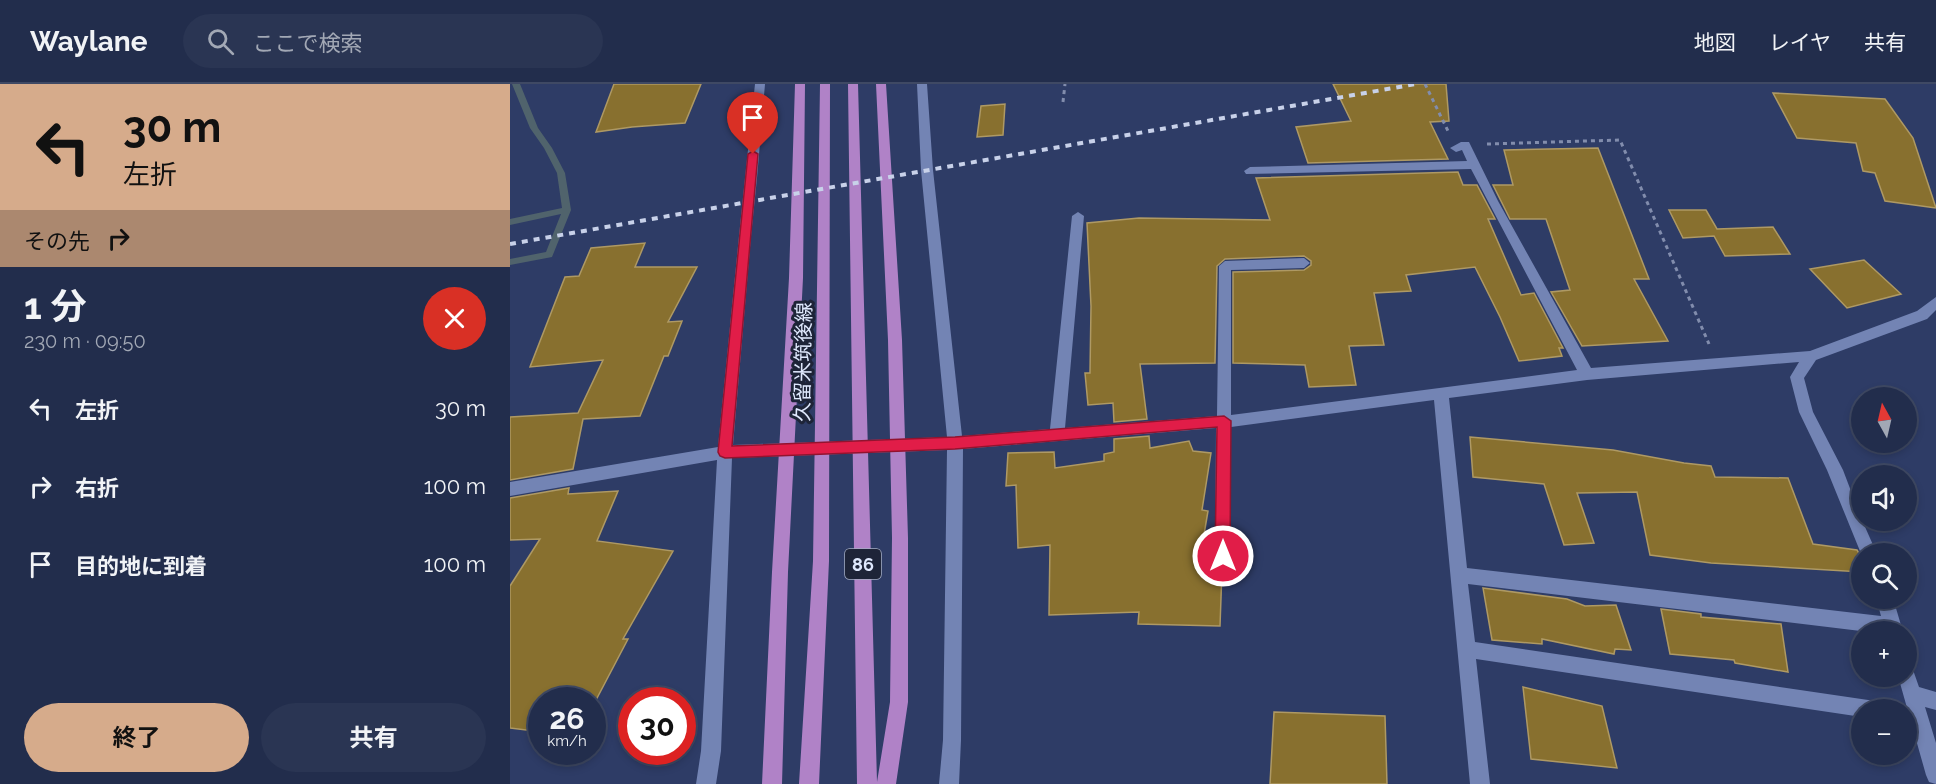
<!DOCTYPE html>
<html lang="ja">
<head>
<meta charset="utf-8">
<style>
	:root { --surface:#222d4c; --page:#2a3553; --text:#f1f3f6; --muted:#a2a8b5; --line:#3f4964; --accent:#d6ab8b }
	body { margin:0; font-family:Raleway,"Noto Sans JP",sans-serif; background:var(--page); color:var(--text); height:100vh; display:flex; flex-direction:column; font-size:22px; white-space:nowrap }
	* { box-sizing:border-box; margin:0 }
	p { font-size:20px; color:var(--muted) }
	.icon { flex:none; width:33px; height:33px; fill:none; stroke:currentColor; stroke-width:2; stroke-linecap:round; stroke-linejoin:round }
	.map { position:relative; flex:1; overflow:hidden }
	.side { display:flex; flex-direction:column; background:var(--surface); width:510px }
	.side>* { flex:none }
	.guide { background:#d6ab8b; color:#111; overflow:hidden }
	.needle { width:39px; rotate:352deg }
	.fabs { position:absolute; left:1341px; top:303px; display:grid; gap:12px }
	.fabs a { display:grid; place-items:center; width:66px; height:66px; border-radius:50%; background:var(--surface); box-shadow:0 3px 9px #0003,0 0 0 2px var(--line); font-size:30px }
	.speed { position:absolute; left:18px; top:603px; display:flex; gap:12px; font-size:30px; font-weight:700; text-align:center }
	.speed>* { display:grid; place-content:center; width:78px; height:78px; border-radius:50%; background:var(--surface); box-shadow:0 3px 9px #0003,0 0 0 2px var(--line); line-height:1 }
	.speed small { font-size:15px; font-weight:400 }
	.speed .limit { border:9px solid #d22; background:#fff; color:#111 }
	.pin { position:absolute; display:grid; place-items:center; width:51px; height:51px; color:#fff; margin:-62px -26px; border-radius:50% 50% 50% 0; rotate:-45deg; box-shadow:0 0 6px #0007 }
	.pin .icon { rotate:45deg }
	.me { position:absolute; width:66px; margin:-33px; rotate:0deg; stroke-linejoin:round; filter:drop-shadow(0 0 4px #0008) }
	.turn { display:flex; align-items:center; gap:21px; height:126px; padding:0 24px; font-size:27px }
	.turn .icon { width:78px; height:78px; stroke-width:2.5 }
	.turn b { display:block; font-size:42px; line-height:51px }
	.then { display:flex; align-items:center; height:57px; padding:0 24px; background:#0003; gap:12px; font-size:22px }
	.round { display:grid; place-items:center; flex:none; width:63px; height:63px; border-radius:32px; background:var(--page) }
	.headline { display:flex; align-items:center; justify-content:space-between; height:102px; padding:0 24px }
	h1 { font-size:36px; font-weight:700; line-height:45px }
	.primary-button { display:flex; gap:12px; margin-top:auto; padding:12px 24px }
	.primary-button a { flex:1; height:69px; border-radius:36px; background:var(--accent); color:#111; font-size:24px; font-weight:700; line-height:69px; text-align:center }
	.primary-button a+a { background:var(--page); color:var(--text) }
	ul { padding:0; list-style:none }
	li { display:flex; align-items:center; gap:18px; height:78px; padding:0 24px }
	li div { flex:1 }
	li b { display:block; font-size:22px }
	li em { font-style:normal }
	header { display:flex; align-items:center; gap:36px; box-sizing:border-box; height:84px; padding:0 30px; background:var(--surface); border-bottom:2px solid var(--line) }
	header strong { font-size:28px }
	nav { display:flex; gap:33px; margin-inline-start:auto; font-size:21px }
	.search { width:420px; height:54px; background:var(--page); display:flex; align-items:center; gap:15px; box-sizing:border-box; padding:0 21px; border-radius:33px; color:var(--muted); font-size:22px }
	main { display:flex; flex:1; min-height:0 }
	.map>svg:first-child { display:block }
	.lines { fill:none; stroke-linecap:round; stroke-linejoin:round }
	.stream { fill:#50636c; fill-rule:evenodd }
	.building { fill:#88702f; stroke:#ae9964; stroke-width:1.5 }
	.path { stroke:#828dad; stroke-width:3; stroke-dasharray:4 4; stroke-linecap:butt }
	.lane { fill:#7384b4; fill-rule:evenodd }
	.street { fill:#7384b4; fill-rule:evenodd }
	.primary { fill:#b082c7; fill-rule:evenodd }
	.rail { stroke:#c8d1e9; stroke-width:4; stroke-dasharray:6 6; stroke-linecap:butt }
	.route { fill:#e11d48; stroke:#92132f; stroke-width:1.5 }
	.labels { text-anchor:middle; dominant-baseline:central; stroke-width:6; stroke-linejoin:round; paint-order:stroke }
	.shield { fill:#1e2438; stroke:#a5adc2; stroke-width:1.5 }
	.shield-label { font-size:18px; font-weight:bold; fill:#dfe8fd }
	.street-label { font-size:20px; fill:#dfe8fd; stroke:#1e2438 }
</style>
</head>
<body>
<header>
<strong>Waylane</strong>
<div class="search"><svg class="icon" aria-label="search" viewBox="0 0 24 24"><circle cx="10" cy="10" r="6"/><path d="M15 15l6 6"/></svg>ここで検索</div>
<nav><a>地図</a><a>レイヤ</a><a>共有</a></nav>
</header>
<main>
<section class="side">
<div class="guide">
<div class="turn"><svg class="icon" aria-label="left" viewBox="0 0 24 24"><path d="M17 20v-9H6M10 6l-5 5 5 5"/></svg><div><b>30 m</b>左折</div></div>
<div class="then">その先<svg class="icon" aria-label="right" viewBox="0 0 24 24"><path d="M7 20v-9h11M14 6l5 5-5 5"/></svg></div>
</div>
<div class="headline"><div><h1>1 分</h1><p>230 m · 09:50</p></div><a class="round" style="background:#d93025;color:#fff"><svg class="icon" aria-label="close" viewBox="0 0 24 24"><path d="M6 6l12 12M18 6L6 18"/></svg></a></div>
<ul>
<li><svg class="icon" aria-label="left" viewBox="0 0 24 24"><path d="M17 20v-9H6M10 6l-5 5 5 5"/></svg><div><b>左折</b></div><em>30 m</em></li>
<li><svg class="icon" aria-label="right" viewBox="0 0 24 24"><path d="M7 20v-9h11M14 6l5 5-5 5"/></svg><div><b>右折</b></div><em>100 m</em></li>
<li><svg class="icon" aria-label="arrive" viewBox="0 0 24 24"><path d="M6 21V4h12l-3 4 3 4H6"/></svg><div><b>目的地に到着</b></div><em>100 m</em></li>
</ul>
<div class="primary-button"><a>終了</a><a>共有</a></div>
</section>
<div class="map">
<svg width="1426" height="700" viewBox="0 0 1426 700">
	<rect width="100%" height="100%" fill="#2e3c66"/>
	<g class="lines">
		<polygon class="stream" points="2,0 10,0 28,44 42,64 55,89 61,126 42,173 0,181 0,175 36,168 51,130 0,141 0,135 52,124 47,89 34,64 20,44"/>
	</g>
	<g class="building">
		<polygon points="104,0 191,0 175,39 122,43 86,48"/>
		<polygon points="823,0 936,0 939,37 920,38 938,75 798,79 786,43 841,37"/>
		<polygon points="1263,9 1375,15 1403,54 1426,124 1375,117 1365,89 1353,87 1346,59 1287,54"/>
		<polygon points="495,20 493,51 467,53 471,22"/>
		<polygon points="1088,64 1139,195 1124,195 1158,257 1072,262 1041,208 1060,206 1036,135 1000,135 983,101 1003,101 994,66"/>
		<polygon points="948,88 953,101 967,101 985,135 978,135 1011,211 1024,209 1053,264 1049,264 1052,272 1009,277 990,233 965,183 896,191 901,207 864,209 874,261 839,262 846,301 799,303 795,281 723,279 723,188 794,186 801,181 801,177 794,172 715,175 707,182 705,279 630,280 637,335 604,338 603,319 578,321 575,289 580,289 581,222 577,139 629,134 760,136 746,94"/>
		<polygon points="1159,126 1196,126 1207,145 1263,143 1280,170 1215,172 1204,152 1173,154"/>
		<polygon points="135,159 125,183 187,183 158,238 172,237 158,272 154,272 130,332 73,335 63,385 0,396 0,333 68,329 93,276 20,283 55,193 69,192 81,164"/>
		<polygon points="1354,176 1391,210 1337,224 1300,185"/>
		<polygon points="639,352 640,364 679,357 683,367 701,369 692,426 698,427 688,486 712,486 710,542 628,540 629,528 539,531 540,461 508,464 506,401 496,402 498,369 544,368 545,384 594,377 594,370 604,368 604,355"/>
		<polygon points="960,353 1103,366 1174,379 1201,382 1205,393 1278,394 1303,460 1347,466 1352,474 1352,488 1201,479 1140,471 1127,408 1067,409 1084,459 1054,461 1034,400 963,393"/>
		<polygon points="59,404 58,410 108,407 87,457 163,467 113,555 118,555 86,616 32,616 32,648 0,644 0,502 30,455 0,456 0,414"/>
		<polygon points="973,504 1057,515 1075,522 1106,521 1121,566 1105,565 1104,570 1032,555 1032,560 982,556"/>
		<polygon points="1151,525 1191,530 1191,533 1271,540 1278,588 1225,579 1224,576 1160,570"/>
		<polygon points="1013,603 1092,622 1107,684 1021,675"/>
		<polygon points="764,628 875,632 877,700 760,700"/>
	</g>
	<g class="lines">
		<g class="path">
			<polyline points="915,0 938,47"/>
			<polyline points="553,18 555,0"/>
			<polyline points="977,60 1110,56 1199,260"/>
		</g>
		<polygon class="lane" points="241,90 247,94 241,152 235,156 229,152 235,94"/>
		<g class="street">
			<polygon points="245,0 255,0 247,94 241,98 235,94"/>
			<polygon points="407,0 417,0 423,86 452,352 540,345 562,132 568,128 574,132 555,344 707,332 709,182 715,177 794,174 800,179 794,184 721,186 721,331 1067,286 961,85 736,90 734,87 740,83 957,77 952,66 946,68 940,64 951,58 959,58 988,117 1081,284 1300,267 1407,227 1426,213 1426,226 1417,235 1306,276 1294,294 1303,328 1333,386 1352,436 1367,470 1352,470 1352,472 1317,386 1289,328 1280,293 1289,278 1077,296 939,314 957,484 1371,532 1366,514 1383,514 1393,548 1359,548 958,500 965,558 1365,617 1372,619 1374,626 1352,626 1352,633 966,575 980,700 960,700 924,316 721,343 721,472 719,477 713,480 707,477 705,472 706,344 453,365 451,656 449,700 429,700 433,656 437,366 222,374 211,667 206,700 186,700 191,667 207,376 0,412 0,398 208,363 229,152 235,148 241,152 223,361 437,353 411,86"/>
			<polygon points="1396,580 1402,583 1409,603 1426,608 1426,626 1415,623 1426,659 1426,700 1419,698 1416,691 1388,592 1396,592"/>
		</g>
		<g class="primary">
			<polygon points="285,0 295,0 293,194 278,488 272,700 252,700 262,488 279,194"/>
			<polygon points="310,0 320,0 319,477 309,700 289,700 303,477"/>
			<polygon points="338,0 348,0 367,698 380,618 382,454 378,256 366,0 376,0 392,256 398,454 398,618 386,700 347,700"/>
		</g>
		<polyline class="rail" points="0,160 906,0"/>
	</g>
	<polygon class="route" points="243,67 248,70 222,362 445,353 714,332 721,337 720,472 718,476 713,478 707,476 705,472 707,343 445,365 215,374 210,372 208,368 238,70"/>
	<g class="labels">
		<rect class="shield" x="335" y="465" width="36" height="30" rx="4.5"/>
		<g class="shield-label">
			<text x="353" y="480">86</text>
		</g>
		<g class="street-label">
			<text transform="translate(293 278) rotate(-89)">久留米筑後線</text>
		</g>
	</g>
</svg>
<div class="fabs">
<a><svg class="needle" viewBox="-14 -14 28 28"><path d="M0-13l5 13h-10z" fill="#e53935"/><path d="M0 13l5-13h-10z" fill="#a2a8b5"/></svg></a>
<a><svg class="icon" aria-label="sound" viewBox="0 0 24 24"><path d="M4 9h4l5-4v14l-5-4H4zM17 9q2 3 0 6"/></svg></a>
<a><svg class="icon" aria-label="search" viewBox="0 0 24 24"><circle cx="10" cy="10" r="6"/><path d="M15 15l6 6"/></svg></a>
<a>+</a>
<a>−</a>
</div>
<div class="speed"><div>26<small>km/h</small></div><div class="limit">30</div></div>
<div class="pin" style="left:243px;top:70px;background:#d93025"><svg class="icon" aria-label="arrive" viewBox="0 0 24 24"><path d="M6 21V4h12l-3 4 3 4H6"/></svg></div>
<svg class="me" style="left:713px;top:472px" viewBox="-20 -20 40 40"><circle r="17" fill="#e11d48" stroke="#fff" stroke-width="3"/><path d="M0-11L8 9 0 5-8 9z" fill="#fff"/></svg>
</div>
</main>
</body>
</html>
